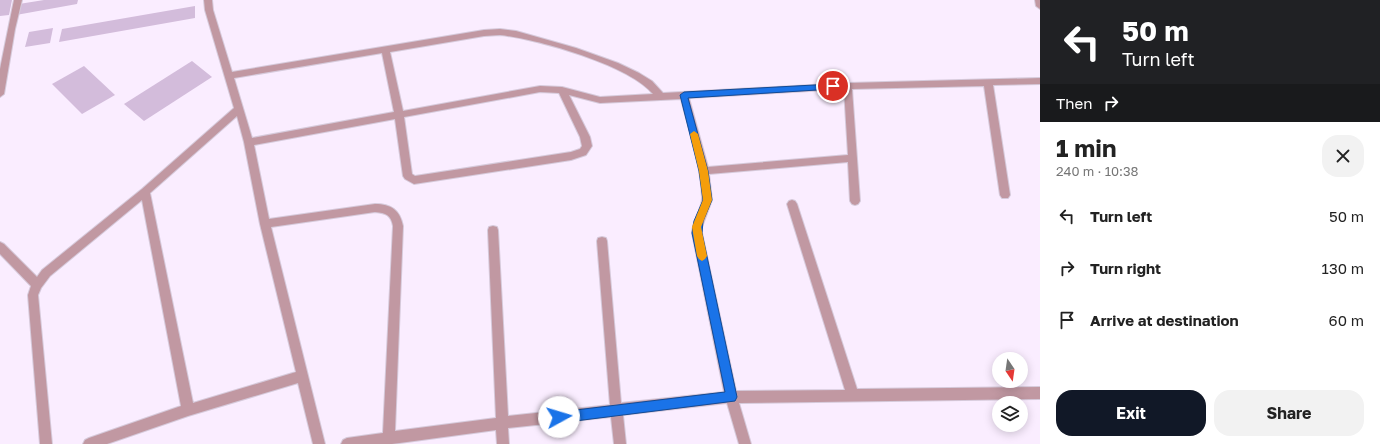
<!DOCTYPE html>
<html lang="en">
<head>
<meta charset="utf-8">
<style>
	:root { --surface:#fff; --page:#f2f2f2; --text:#222; --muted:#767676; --accent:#111827 }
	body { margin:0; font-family:"Golos Text",sans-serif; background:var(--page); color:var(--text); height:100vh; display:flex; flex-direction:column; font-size:15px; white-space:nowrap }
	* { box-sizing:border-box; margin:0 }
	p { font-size:13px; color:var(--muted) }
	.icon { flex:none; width:22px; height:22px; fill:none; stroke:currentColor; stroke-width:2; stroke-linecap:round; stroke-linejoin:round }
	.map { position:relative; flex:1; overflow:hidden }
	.details { display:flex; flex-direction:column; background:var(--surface); width:340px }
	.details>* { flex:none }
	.banner { background:#202124; color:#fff; overflow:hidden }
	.needle { width:26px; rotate:167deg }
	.fabs { position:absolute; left:992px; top:352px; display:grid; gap:8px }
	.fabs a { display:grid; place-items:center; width:36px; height:36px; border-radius:50%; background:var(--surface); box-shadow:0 2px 10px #0003; font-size:20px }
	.pin { position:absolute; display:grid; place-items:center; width:34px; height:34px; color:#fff; margin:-17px; border:2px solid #fff; border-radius:50%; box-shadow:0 1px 4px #0007 }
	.me { position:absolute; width:44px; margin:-22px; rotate:84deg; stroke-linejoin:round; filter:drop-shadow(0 0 3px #0008) }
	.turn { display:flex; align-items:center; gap:14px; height:84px; padding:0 16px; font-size:18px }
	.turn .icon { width:52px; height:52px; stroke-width:2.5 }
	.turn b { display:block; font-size:28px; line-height:34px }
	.then { display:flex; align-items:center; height:38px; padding:0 16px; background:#0003; gap:8px; font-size:15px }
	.round { display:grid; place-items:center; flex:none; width:42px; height:42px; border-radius:16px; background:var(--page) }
	.summary { display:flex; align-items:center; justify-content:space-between; height:68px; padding:0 16px }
	h1 { font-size:24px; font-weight:700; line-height:30px }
	.cta { display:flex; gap:8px; margin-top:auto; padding:8px 16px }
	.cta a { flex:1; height:46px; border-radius:16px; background:var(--accent); color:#fff; font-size:16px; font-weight:700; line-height:46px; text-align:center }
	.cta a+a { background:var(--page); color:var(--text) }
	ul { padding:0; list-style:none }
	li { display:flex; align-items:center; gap:12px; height:52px; padding:0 16px }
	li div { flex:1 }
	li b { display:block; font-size:15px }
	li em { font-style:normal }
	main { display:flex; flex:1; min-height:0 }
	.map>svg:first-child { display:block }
	.building { fill:#d3bcdb }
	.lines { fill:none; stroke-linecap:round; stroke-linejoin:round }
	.minor-casing { stroke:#d6cadb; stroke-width:2 }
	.tertiary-casing { stroke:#d6cadb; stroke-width:2 }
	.minor { fill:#c198a2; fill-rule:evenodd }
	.tertiary { fill:#c198a2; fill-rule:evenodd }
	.route { fill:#1a73e8; stroke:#114b97 }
	.slow { fill:#f59e0b }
</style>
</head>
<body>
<main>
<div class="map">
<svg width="1040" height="444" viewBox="0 0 1040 444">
	<rect width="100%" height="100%" fill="#faedff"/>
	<g class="building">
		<polygon points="0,0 12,0 9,15 0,16"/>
		<polygon points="44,0 78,0 77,4 16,15 19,4"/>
		<polygon points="195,6 195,18 59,42 62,29"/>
		<polygon points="53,28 50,43 25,47 29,32"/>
		<polygon points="192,61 212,77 144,121 124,104"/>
		<polygon points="84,66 115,95 82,114 52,84"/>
	</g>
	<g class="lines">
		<defs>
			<g id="minor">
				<polygon points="14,0 22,0 15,29 4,94 0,97 0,69"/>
				<path d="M204,0H212L213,10L232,72L484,30L500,29L516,31L576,48L618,63L639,73L652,81L663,93L848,83L1040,78V84L993,85L1010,195L1008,198H1002L1000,195L984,86L852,89L860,201L858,204L855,205L852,204L850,201L848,162L709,174L712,200L702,227V233L736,391L845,390L787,204L789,201L792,200L795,201L797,204L857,389L1040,387V399L739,403L751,444H739L727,403L623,415L626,444H614L611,417L508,428L509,444H497L496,430L392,444H341L343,440L347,438L383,433L393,226C391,215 386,213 375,212L271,227L325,444H313L298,383L188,416L107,444H83L85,440L89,438L181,406L142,200L50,276L41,288L38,295L52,444H40L28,295L31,286L0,254V242L4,244L37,277L42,270L142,189L234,108L205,10ZM500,35C537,39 629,65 653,94L600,97L562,87L540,86L403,111L390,52L484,36ZM382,53L394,112L252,138L234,78ZM844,89L848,155L708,167L689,98ZM540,92L559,93L580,137L582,146L580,149L571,152L415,176L412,174L404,117ZM569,95L600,103L681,99C689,131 701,164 702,198C702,210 692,221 692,233L724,392L621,403L607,241L606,238L602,237L598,238L597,241L610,405L508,416L498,230L497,227L493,226L489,227L488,230L496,418L395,431L403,226C400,210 391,204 375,204L269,219L254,145L395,119L403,176L405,179L414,184L571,160L586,155L592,146L590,137ZM237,116L244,142L260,224L296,372L193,403L150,193Z"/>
			</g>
			<polygon id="tertiary" points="1035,0 1040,0 1040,9 1036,6"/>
		</defs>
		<use href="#minor" class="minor-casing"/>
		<use href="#tertiary" class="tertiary-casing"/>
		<use href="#minor" class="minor"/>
		<use href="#tertiary" class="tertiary"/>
	</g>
	<polygon class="route" points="833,84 837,86 833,89 688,98 708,171 712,200 703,221 702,233 737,397 735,401 559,423 555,421 553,417 555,413 559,412 725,392 692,233 694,221 703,200 699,171 680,95 684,92"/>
	<polygon class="slow" points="694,131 698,134 708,171 712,200 701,227 707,256 705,259 702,261 699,259 697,256 692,227 703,200 699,171 690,134"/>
</svg>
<div class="fabs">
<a><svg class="needle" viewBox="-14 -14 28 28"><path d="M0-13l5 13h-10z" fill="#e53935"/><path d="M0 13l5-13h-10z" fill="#767676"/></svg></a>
<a><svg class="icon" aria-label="layers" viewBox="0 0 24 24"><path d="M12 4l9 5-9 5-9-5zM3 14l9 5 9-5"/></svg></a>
</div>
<div class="pin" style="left:833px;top:86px;background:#d93025"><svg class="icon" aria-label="arrive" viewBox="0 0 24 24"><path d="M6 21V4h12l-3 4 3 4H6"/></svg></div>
<svg class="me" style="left:559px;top:417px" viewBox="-20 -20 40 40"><circle r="19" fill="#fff"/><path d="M0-13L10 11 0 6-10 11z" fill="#1a73e8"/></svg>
</div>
<section class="details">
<div class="banner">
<div class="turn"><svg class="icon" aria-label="left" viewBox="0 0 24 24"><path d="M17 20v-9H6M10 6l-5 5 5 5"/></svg><div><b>50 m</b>Turn left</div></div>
<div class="then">Then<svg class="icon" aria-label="right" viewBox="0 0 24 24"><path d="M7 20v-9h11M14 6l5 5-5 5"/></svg></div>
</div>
<div class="summary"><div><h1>1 min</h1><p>240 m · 10:38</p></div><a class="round"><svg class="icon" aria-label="close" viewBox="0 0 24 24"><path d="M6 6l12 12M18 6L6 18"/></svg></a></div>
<ul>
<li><svg class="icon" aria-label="left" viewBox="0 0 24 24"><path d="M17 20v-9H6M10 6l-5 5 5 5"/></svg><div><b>Turn left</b></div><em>50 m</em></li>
<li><svg class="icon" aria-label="right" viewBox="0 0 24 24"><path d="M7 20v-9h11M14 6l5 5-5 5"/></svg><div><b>Turn right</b></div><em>130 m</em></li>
<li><svg class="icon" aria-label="arrive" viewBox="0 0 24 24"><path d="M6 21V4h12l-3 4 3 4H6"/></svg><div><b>Arrive at destination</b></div><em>60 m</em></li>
</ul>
<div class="cta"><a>Exit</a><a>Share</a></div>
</section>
</main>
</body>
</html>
